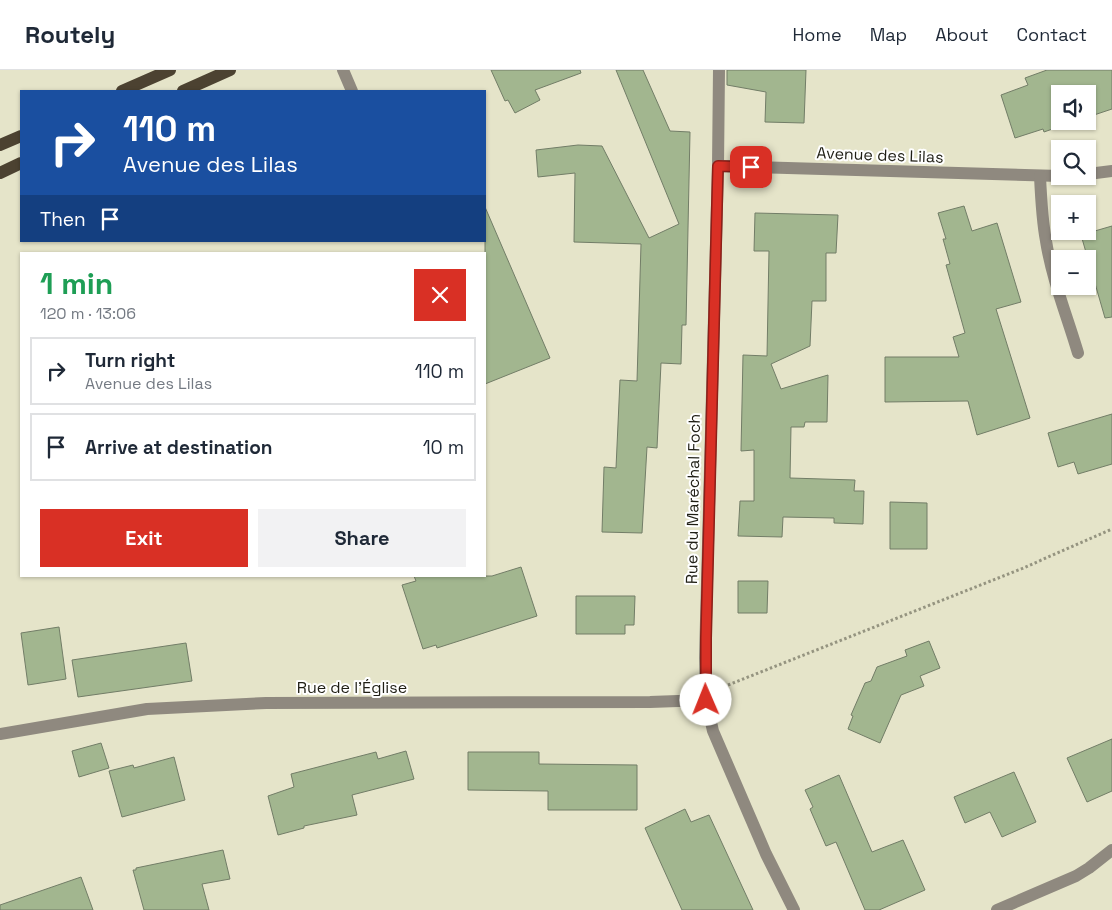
<!DOCTYPE html>
<html lang="en">
<head>
<meta charset="utf-8">
<style>
	:root { --surface:#fff; --page:#f2f2f3; --text:#1f2937; --muted:#747a83; --line:#e0e1e3; --accent:#d93025 }
	body { margin:0; font-family:"Space Grotesk",sans-serif; background:var(--page); color:var(--text); height:100vh; display:flex; flex-direction:column; font-size:19px; white-space:nowrap }
	* { box-sizing:border-box; margin:0 }
	p { font-size:16px; color:var(--muted) }
	.icon { flex:none; width:28px; height:28px; fill:none; stroke:currentColor; stroke-width:2; stroke-linecap:round; stroke-linejoin:round }
	.map { position:relative; flex:1; overflow:hidden }
	.sheet { position:absolute; left:20px; top:182px; width:466px; height:325px; display:flex; flex-direction:column; background:var(--surface); border-radius:0px; box-shadow:0 1px 4px #0004 }
	.sheet>* { flex:none }
	.hud { position:absolute; left:20px; top:20px; width:466px; height:152px; border-radius:0px; box-shadow:0 1px 4px #0004; background:#1a4fa0; color:#fff; overflow:hidden }
	.controls { position:absolute; left:1051px; top:15px; display:grid; gap:10px }
	.controls a { display:grid; place-items:center; width:45px; height:45px; border-radius:0px; background:var(--surface); box-shadow:0 1px 4px #0004; font-size:25px }
	.pin { position:absolute; display:grid; place-items:center; width:42px; height:42px; color:#fff; margin:-21px; border-radius:10px; box-shadow:0 2px 8px #0006 }
	.me { position:absolute; width:55px; margin:-28px; rotate:359deg; stroke-linejoin:round; filter:drop-shadow(0 0 4px #0008) }
	.turn { display:flex; align-items:center; gap:18px; height:105px; padding:0 20px; font-size:22px }
	.turn .icon { width:65px; height:65px; stroke-width:2.5 }
	.turn b { display:block; font-size:35px; line-height:42px }
	.then { display:flex; align-items:center; height:48px; padding:0 20px; background:#0003; gap:10px; font-size:19px }
	.round { display:grid; place-items:center; flex:none; width:52px; height:52px; border-radius:0px; background:var(--page) }
	.headline { display:flex; align-items:center; justify-content:space-between; height:85px; padding:0 20px }
	h1 { font-size:30px; font-weight:800; line-height:38px; color:#1e9e55 }
	.button { display:flex; gap:10px; margin-top:auto; padding:10px 20px }
	.button a { flex:1; height:58px; border-radius:0px; background:var(--accent); color:#fff; font-size:20px; font-weight:800; line-height:58px; text-align:center }
	.button a+a { background:var(--page); color:var(--text) }
	ul { padding:0; list-style:none }
	li { display:flex; align-items:center; gap:15px; height:68px; margin:0 10px 8px; padding:0 10px; border:2px solid var(--line); border-radius:0px }
	li div { flex:1 }
	li b { display:block; font-size:19px }
	li em { font-style:normal }
	header { display:flex; align-items:center; gap:30px; box-sizing:border-box; height:70px; padding:0 25px; background:var(--surface); border-bottom:1px solid var(--line) }
	header strong { font-size:24px }
	nav { display:flex; gap:28px; margin-inline-start:auto; font-size:18px }
	.map>svg:first-child { display:block }
	.building { fill:#a2b68f; stroke:#727d67 }
	.lines { fill:none; stroke-linecap:round; stroke-linejoin:round }
	.path { stroke:#959480; stroke-width:3; stroke-dasharray:2.5 2.5; stroke-linecap:butt }
	.minor { stroke:#8f897f; stroke-width:12 }
	.major { stroke:#4c4231; stroke-width:12 }
	.route-casing { stroke:#8d1f18; stroke-width:12 }
	.route { stroke:#d93025; stroke-width:9 }
	.labels { text-anchor:middle; dominant-baseline:central; stroke-width:4; stroke-linejoin:round; paint-order:stroke }
	.street-label { font-size:16px; fill:#1f1e14; stroke:#fff }
</style>
</head>
<body>
<header>
<strong>Routely</strong>
<nav><a>Home</a><a>Map</a><a>About</a><a>Contact</a></nav>
</header>
<div class="map">
<svg width="1112" height="840" viewBox="0 0 1112 840">
	<rect width="100%" height="100%" fill="#e5e4c9"/>
	<g class="building">
		<polygon points="491,0 580,0 581,3 535,20 540,30 515,43 508,30 505,31"/>
		<polygon points="616,0 643,0 670,61 690,62 686,255 682,255 681,294 661,293 657,378 647,377 642,463 602,462 604,397 616,398 620,310 637,311 641,174 574,172 575,103 538,107 536,80 578,75 602,76 649,168 679,154"/>
		<polygon points="727,0 806,0 804,53 765,52 766,22 727,15"/>
		<polygon points="1047,0 1112,0 1112,39 1088,47 1088,24 1060,24 1060,51 1075,51 1044,62 1043,59 1015,68 1001,25 1028,15 1025,8"/>
		<polygon points="964,136 972,161 997,153 1021,232 996,239 1030,348 977,365 968,331 885,332 885,287 959,287 953,267 965,263 946,195 950,194 943,169 946,169 938,143"/>
		<polygon points="485,137 550,288 485,314"/>
		<polygon points="755,143 838,145 836,183 826,183 826,231 812,231 810,276 771,294 781,319 828,305 827,352 805,352 804,357 791,357 790,408 855,410 854,421 864,421 863,454 834,453 834,448 783,447 782,467 738,466 740,431 754,431 754,380 741,381 743,285 767,286 769,181 754,181"/>
		<polygon points="1112,156 1112,247 1105,248 1081,165"/>
		<polygon points="1112,344 1112,394 1078,404 1074,392 1058,397 1048,363"/>
		<polygon points="890,432 927,433 927,479 890,479"/>
		<polygon points="521,497 537,546 437,578 436,575 423,579 402,515 416,511 414,506 492,506"/>
		<polygon points="738,511 768,511 767,543 738,543"/>
		<polygon points="576,526 635,526 634,555 625,555 625,564 576,564"/>
		<polygon points="59,557 66,609 28,615 21,563"/>
		<polygon points="929,571 940,598 920,606 924,616 901,625 880,673 848,659 853,646 851,645 865,613 871,611 877,597 907,586 905,580"/>
		<polygon points="186,573 192,611 78,627 72,590"/>
		<polygon points="1112,669 1112,721 1087,732 1067,688"/>
		<polygon points="101,673 109,698 79,707 72,681"/>
		<polygon points="406,681 414,709 352,725 357,745 304,756 304,758 278,765 268,726 294,717 291,704 376,682 378,689"/>
		<polygon points="468,682 539,682 539,694 637,695 637,740 548,740 548,721 468,720"/>
		<polygon points="174,687 185,730 122,747 109,701 133,695 134,698"/>
		<polygon points="1014,702 1036,752 1002,767 990,742 965,753 954,727"/>
		<polygon points="839,705 872,782 903,770 925,820 879,840 865,840 836,772 826,776 810,739 813,737 805,720"/>
		<polygon points="685,739 691,752 709,745 753,840 682,840 645,758"/>
		<polygon points="223,780 230,809 202,814 209,840 144,840 133,800 136,800 136,798"/>
		<polygon points="81,807 93,840 0,840 0,835"/>
	</g>
	<g class="lines">
		<polyline class="path" points="728,615 1021,499 1112,459"/>
		<g class="minor">
			<polyline points="343,0 352,21"/>
			<polyline points="719,0 718,96 705,588 706,630 713,661 766,784 794,840"/>
			<polyline points="718,96 1060,106"/>
			<polyline points="1088,104 1112,101"/>
			<path d="M1040,106C1041,128 1042,150 1046,171C1052,209 1067,246 1078,283"/>
			<polyline points="0,664 147,639 266,633 650,632 706,630"/>
			<polyline points="997,840 1076,806 1089,798 1112,780"/>
		</g>
		<g class="major">
			<polyline points="122,21 170,0"/>
			<polyline points="183,21 230,0"/>
			<polyline points="0,75 21,66"/>
			<polyline points="0,103 21,93"/>
		</g>
	</g>
	<g class="lines">
		<defs>
			<polyline id="route" points="706,630 706,568 718,96 751,97"/>
		</defs>
		<use href="#route" class="route-casing"/>
		<use href="#route" class="route"/>
	</g>
	<g class="labels">
		<g class="street-label">
			<text transform="translate(880 85) rotate(2)">Avenue des Lilas</text>
			<text transform="translate(693 429) rotate(-89)">Rue du Maréchal Foch</text>
			<text x="352" y="617">Rue de l'Église</text>
		</g>
	</g>
</svg>
<div class="controls">
<a><svg class="icon" aria-label="sound" viewBox="0 0 24 24"><path d="M4 9h4l5-4v14l-5-4H4zM17 9q2 3 0 6"/></svg></a>
<a><svg class="icon" aria-label="search" viewBox="0 0 24 24"><circle cx="10" cy="10" r="6"/><path d="M15 15l6 6"/></svg></a>
<a>+</a>
<a>−</a>
</div>
<div class="pin" style="left:751px;top:97px;background:#d93025"><svg class="icon" aria-label="arrive" viewBox="0 0 24 24"><path d="M6 21V4h12l-3 4 3 4H6"/></svg></div>
<svg class="me" style="left:706px;top:630px" viewBox="-20 -20 40 40"><circle r="19" fill="#fff"/><path d="M0-13L10 11 0 6-10 11z" fill="#d93025"/></svg>
<div class="hud">
<div class="turn"><svg class="icon" aria-label="right" viewBox="0 0 24 24"><path d="M7 20v-9h11M14 6l5 5-5 5"/></svg><div><b>110 m</b>Avenue des Lilas</div></div>
<div class="then">Then<svg class="icon" aria-label="arrive" viewBox="0 0 24 24"><path d="M6 21V4h12l-3 4 3 4H6"/></svg></div>
</div>
<section class="sheet">
<div class="headline"><div><h1>1 min</h1><p>120 m · 13:06</p></div><a class="round" style="background:#d93025;color:#fff"><svg class="icon" aria-label="close" viewBox="0 0 24 24"><path d="M6 6l12 12M18 6L6 18"/></svg></a></div>
<ul>
<li><svg class="icon" aria-label="right" viewBox="0 0 24 24"><path d="M7 20v-9h11M14 6l5 5-5 5"/></svg><div><b>Turn right</b><p>Avenue des Lilas</p></div><em>110 m</em></li>
<li><svg class="icon" aria-label="arrive" viewBox="0 0 24 24"><path d="M6 21V4h12l-3 4 3 4H6"/></svg><div><b>Arrive at destination</b></div><em>10 m</em></li>
</ul>
<div class="button"><a>Exit</a><a>Share</a></div>
</section>
</div>
</body>
</html>
